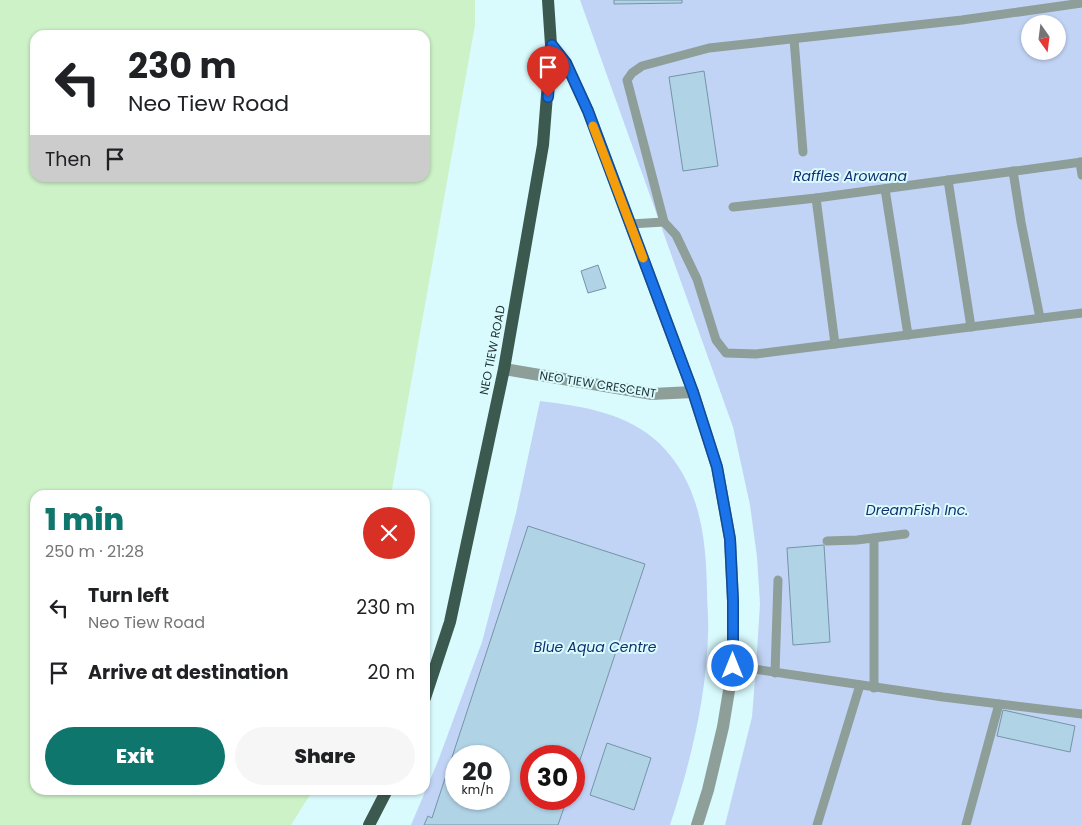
<!DOCTYPE html>
<html lang="en">
<head>
<meta charset="utf-8">
<style>
	:root { --surface:#fff; --page:#f6f6f6; --text:#202124; --muted:#757577; --accent:#0f766e }
	body { margin:0; font-family:Poppins,sans-serif; background:var(--page); color:var(--text); height:100vh; display:flex; flex-direction:column; font-size:19px; white-space:nowrap }
	* { box-sizing:border-box; margin:0 }
	p { font-size:16px; color:var(--muted) }
	.icon { flex:none; width:28px; height:28px; fill:none; stroke:currentColor; stroke-width:2; stroke-linecap:round; stroke-linejoin:round }
	.map { position:relative; flex:1; overflow:hidden }
	.panel { position:absolute; left:30px; top:490px; width:400px; height:305px; display:flex; flex-direction:column; background:var(--surface); border-radius:15px; box-shadow:0 1px 4px #0004 }
	.panel>* { flex:none }
	.banner { position:absolute; left:30px; top:30px; width:400px; height:152px; border-radius:15px; box-shadow:0 1px 4px #0004; background:#fff; color:var(--text); overflow:hidden }
	.needle { width:32px; rotate:166deg }
	.buttons { position:absolute; left:1021px; top:15px; display:grid; gap:10px }
	.buttons a { display:grid; place-items:center; width:45px; height:45px; border-radius:50%; background:var(--surface); box-shadow:0 1px 4px #0004; font-size:25px }
	.speed { position:absolute; left:445px; top:745px; display:flex; gap:10px; font-size:25px; font-weight:700; text-align:center }
	.speed>* { display:grid; place-content:center; width:65px; height:65px; border-radius:50%; background:var(--surface); box-shadow:0 1px 4px #0004; line-height:1 }
	.speed small { font-size:12px; font-weight:400 }
	.speed .limit { border:8px solid #d22; background:#fff; color:#111 }
	.pin { position:absolute; display:grid; place-items:center; width:42px; height:42px; color:#fff; margin:-51px -21px; border-radius:50% 50% 50% 0; rotate:-45deg; box-shadow:0 0 5px #0007 }
	.pin .icon { rotate:45deg }
	.me { position:absolute; width:55px; margin:-28px; rotate:0deg; stroke-linejoin:round; filter:drop-shadow(0 0 4px #0008) }
	.turn { display:flex; align-items:center; gap:18px; height:105px; padding:0 15px; font-size:22px }
	.turn .icon { width:65px; height:65px; stroke-width:2.5 }
	.turn b { display:block; font-size:35px; line-height:42px }
	.then { display:flex; align-items:center; height:48px; padding:0 15px; background:#0003; gap:10px; font-size:19px }
	.round { display:grid; place-items:center; flex:none; width:52px; height:52px; border-radius:26px; background:var(--page) }
	.headline { display:flex; align-items:center; justify-content:space-between; height:85px; padding:0 15px }
	h1 { font-size:30px; font-weight:800; line-height:38px; color:var(--accent) }
	.cta { display:flex; gap:10px; margin-top:auto; padding:10px 15px }
	.cta a { flex:1; height:58px; border-radius:30px; background:var(--accent); color:#fff; font-size:20px; font-weight:800; line-height:58px; text-align:center }
	.cta a+a { background:var(--page); color:var(--text) }
	ul { padding:0; list-style:none }
	li { display:flex; align-items:center; gap:15px; height:65px; padding:0 15px }
	li div { flex:1 }
	li b { display:block; font-size:19px }
	li em { font-style:normal }
	.map>svg:first-child { display:block }
	.green { fill:#cdf2c7; fill-rule:evenodd }
	.water { fill:#c2d4f6; fill-rule:evenodd }
	.building { fill:#b1d3e6; stroke:#7494a6; fill-rule:evenodd }
	.lines { fill:none; stroke-linecap:round; stroke-linejoin:round }
	.lane { stroke:#8e9e98; stroke-width:9 }
	.street { stroke:#8e9e98; stroke-width:12 }
	.primary { stroke:#3c594f; stroke-width:12 }
	.route-casing { stroke:#114b97; stroke-width:12 }
	.route { stroke:#1a73e8; stroke-width:9 }
	.slow { stroke:#f59e0b; stroke-width:9 }
	.labels { text-anchor:middle; dominant-baseline:central; stroke-width:4; stroke-linejoin:round; paint-order:stroke }
	.street-label { font-size:12px; fill:#1e2f31; stroke:#d9fbfe }
	.water-label { font-size:14px; font-style:italic; fill:#132e6f; stroke:#d9fbfe }
</style>
</head>
<body>
<div class="map">
<svg width="1082" height="825" viewBox="0 0 1082 825">
	<rect width="100%" height="100%" fill="#d9fbfe"/>
	<path class="green" d="M0,0H475V25L391,495H35V790H313L291,825H0ZM35,35H425V178H35Z"/>
	<g class="water">
		<path d="M580,0H1082V825H725L752,717L756,667L760,604L757,557L750,505L733,427ZM1030,24H1058V51H1030Z"/>
		<path d="M540,401C582,406 627,413 659,443C700,483 706,537 707,590C707,605 709,621 708,636C706,700 690,764 670,825H411L438,761L482,642L516,513ZM456,756H499V799H456ZM531,756H574V799H531Z"/>
	</g>
	<g class="building">
		<polygon points="614,0 682,0 682,3 614,4"/>
		<polygon points="704,71 718,166 683,171 669,77"/>
		<polygon points="598,265 606,288 588,293 581,271"/>
		<path d="M528,526L645,564L574,778V756H531V799H567L558,825H424L428,816L432,818ZM456,756H499V799H456Z"/>
		<polygon points="824,545 830,642 793,645 787,548"/>
		<polygon points="1003,710 1075,726 1070,752 997,736"/>
		<polygon points="607,743 651,758 634,810 590,795"/>
	</g>
	<g class="lines">
		<g class="lane">
			<polyline points="1082,3 962,20 709,48 642,66 632,73 627,80 664,222 676,235 697,279 716,340 726,353 756,354 1082,313"/>
			<polyline points="794,39 803,152"/>
			<polyline points="1080,162 1082,175"/>
			<polyline points="1013,171 1021,222 1040,318"/>
			<polyline points="948,180 971,327"/>
			<polyline points="885,189 908,335"/>
			<polyline points="816,198 835,344"/>
			<polyline points="733,207 816,198 1082,162"/>
			<polyline points="630,224 664,222"/>
			<polyline points="827,541 857,540 905,534"/>
			<polyline points="733,666 943,697 1082,714"/>
			<polyline points="775,673 778,580"/>
			<polyline points="874,688 874,538"/>
			<polyline points="817,825 860,685"/>
			<polyline points="966,825 999,704"/>
		</g>
		<g class="street">
			<polyline points="551,45 566,63 588,111 693,392 717,467 730,539 733,601 733,666 723,727 708,790 697,825"/>
			<polyline points="504,369 652,394 693,392"/>
		</g>
		<g class="primary">
			<polyline points="425,698 450,622 504,369 543,145 551,45 548,0"/>
			<polyline points="369,825 387,790"/>
		</g>
	</g>
	<g class="lines">
		<defs>
			<polyline id="route" points="548,97 552,45 566,63 588,111 693,392 717,467 730,539 733,601 733,666"/>
		</defs>
		<use href="#route" class="route-casing"/>
		<use href="#route" class="route"/>
		<polyline class="slow" points="593,126 643,258"/>
	</g>
	<g class="labels">
		<g class="street-label">
			<text transform="translate(492 350) rotate(-79)">NEO TIEW ROAD</text>
			<text transform="translate(598 384) rotate(9)">NEO TIEW CRESCENT</text>
		</g>
		<g class="water-label">
			<text x="850" y="176">Raffles Arowana</text>
			<text x="917" y="510">DreamFish Inc.</text>
			<text x="595" y="647">Blue Aqua Centre</text>
		</g>
	</g>
</svg>
<div class="buttons">
<a><svg class="needle" viewBox="-14 -14 28 28"><path d="M0-13l5 13h-10z" fill="#e53935"/><path d="M0 13l5-13h-10z" fill="#757577"/></svg></a>
</div>
<div class="speed"><div>20<small>km/h</small></div><div class="limit">30</div></div>
<div class="pin" style="left:548px;top:97px;background:#d93025"><svg class="icon" aria-label="arrive" viewBox="0 0 24 24"><path d="M6 21V4h12l-3 4 3 4H6"/></svg></div>
<svg class="me" style="left:733px;top:666px" viewBox="-20 -20 40 40"><circle r="17" fill="#1a73e8" stroke="#fff" stroke-width="3"/><path d="M0-11L8 9 0 5-8 9z" fill="#fff"/></svg>
<div class="banner">
<div class="turn"><svg class="icon" aria-label="left" viewBox="0 0 24 24"><path d="M17 20v-9H6M10 6l-5 5 5 5"/></svg><div><b>230 m</b>Neo Tiew Road</div></div>
<div class="then">Then<svg class="icon" aria-label="arrive" viewBox="0 0 24 24"><path d="M6 21V4h12l-3 4 3 4H6"/></svg></div>
</div>
<section class="panel">
<div class="headline"><div><h1>1 min</h1><p>250 m · 21:28</p></div><a class="round" style="background:#d93025;color:#fff"><svg class="icon" aria-label="close" viewBox="0 0 24 24"><path d="M6 6l12 12M18 6L6 18"/></svg></a></div>
<ul>
<li><svg class="icon" aria-label="left" viewBox="0 0 24 24"><path d="M17 20v-9H6M10 6l-5 5 5 5"/></svg><div><b>Turn left</b><p>Neo Tiew Road</p></div><em>230 m</em></li>
<li><svg class="icon" aria-label="arrive" viewBox="0 0 24 24"><path d="M6 21V4h12l-3 4 3 4H6"/></svg><div><b>Arrive at destination</b></div><em>20 m</em></li>
</ul>
<div class="cta"><a>Exit</a><a>Share</a></div>
</section>
</div>
</body>
</html>
